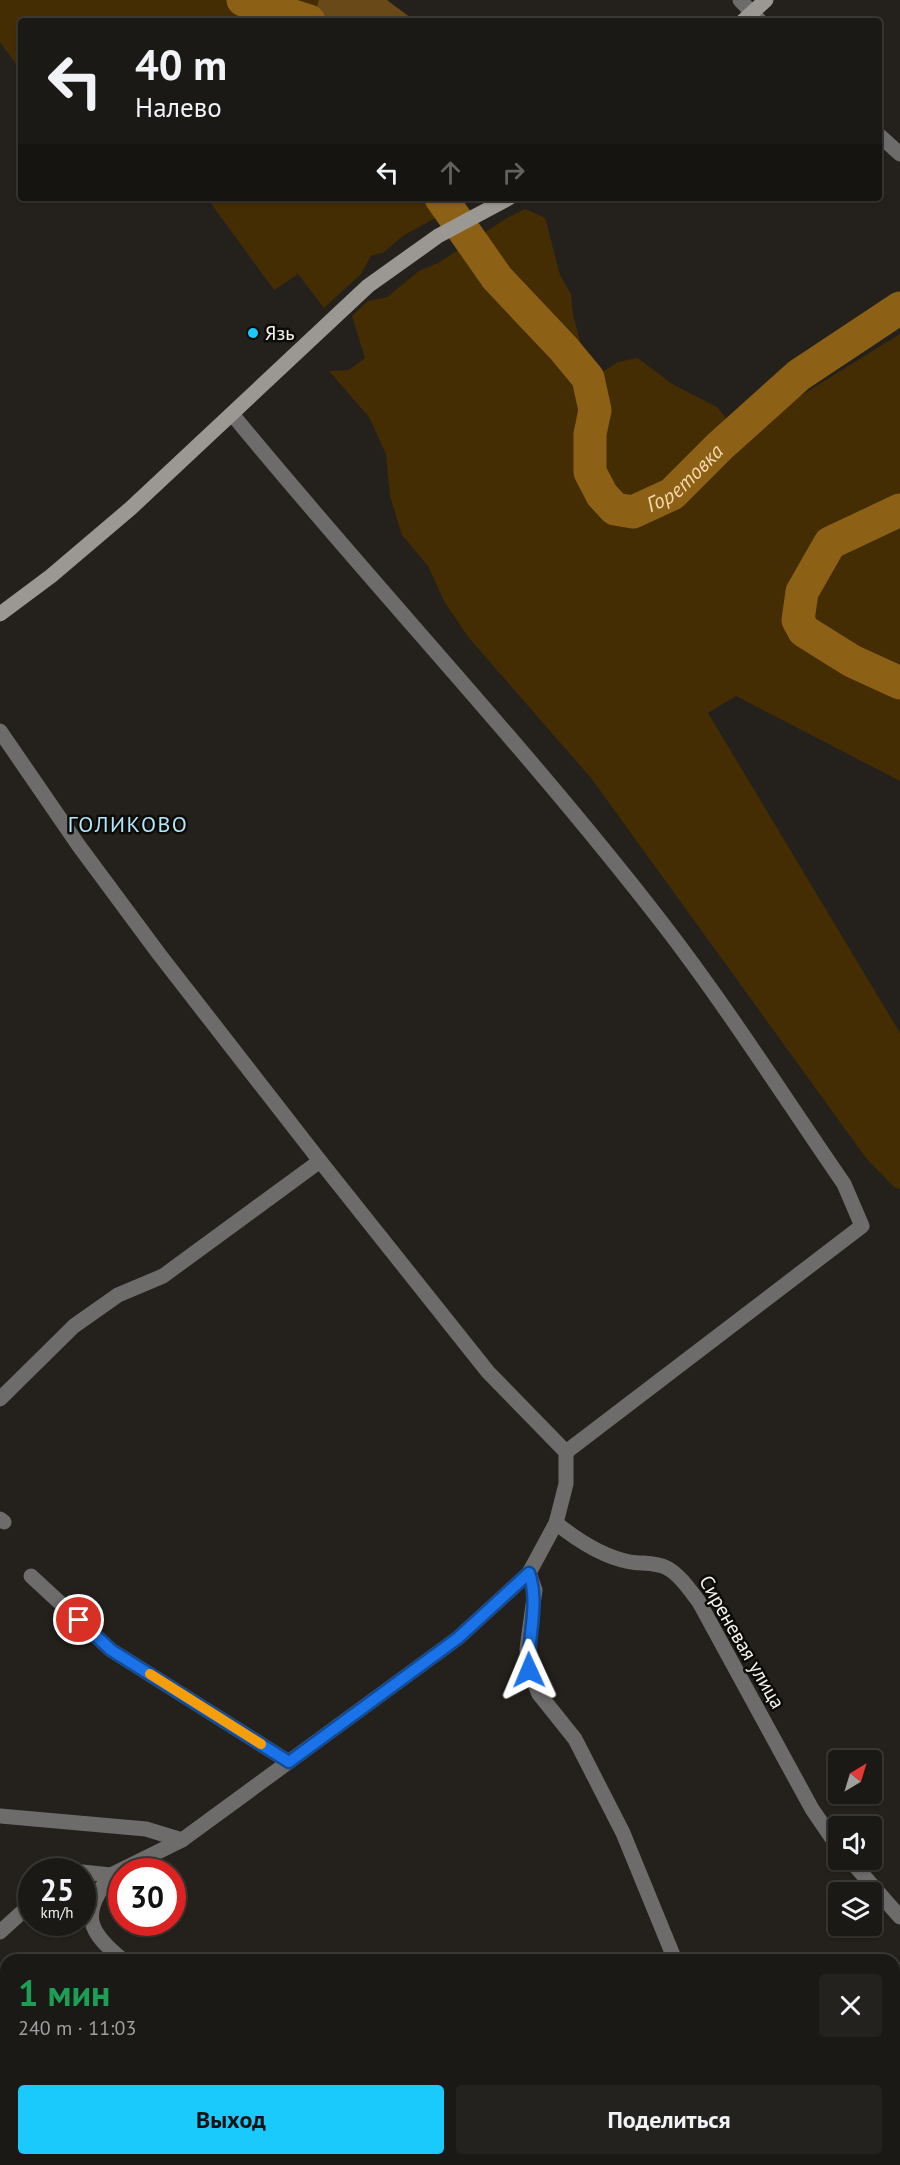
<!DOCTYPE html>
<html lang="ru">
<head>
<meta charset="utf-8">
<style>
	:root { --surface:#1b1915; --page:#24221e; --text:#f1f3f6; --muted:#a0a0a0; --line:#393834; --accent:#1acafc }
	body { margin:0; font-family:"PT Sans",sans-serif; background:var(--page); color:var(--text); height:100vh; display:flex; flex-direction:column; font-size:22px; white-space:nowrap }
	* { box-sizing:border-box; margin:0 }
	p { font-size:20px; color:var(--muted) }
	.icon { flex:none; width:33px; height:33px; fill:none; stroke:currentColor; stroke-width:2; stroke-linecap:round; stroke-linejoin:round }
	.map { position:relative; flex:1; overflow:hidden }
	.sheet { position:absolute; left:0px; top:1954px; width:900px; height:212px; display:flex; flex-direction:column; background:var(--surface); border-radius:18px 18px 0 0; box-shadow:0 2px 4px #0004,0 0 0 2px var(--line) }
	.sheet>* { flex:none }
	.hud { position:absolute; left:18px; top:18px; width:864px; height:183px; border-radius:6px; box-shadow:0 2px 4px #0004,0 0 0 2px var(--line); background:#1b1915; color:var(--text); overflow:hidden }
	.needle { width:39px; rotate:38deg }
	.controls { position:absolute; left:828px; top:1750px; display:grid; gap:12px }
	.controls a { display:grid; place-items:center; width:54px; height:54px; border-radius:6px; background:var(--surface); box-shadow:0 2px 4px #0004,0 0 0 2px var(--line); font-size:30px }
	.speed { position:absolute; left:18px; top:1858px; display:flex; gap:12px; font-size:30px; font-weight:700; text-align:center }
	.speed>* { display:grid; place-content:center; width:78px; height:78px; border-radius:50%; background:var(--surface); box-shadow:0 2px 4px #0004,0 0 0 2px var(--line); line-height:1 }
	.speed small { font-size:15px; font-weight:400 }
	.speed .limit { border:9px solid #d22; background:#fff; color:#111 }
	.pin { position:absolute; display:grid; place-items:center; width:51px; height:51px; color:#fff; margin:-26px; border:3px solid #fff; border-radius:50%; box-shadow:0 2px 6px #0007 }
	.me { position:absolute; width:66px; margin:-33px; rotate:359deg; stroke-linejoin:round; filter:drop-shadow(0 0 4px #0008) }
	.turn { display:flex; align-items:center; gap:21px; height:126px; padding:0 18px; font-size:27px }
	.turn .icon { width:78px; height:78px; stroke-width:2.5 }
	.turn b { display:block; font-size:42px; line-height:51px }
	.lanes { display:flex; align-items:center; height:57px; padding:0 18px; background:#0003; justify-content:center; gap:30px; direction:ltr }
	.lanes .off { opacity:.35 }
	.round { display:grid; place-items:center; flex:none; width:63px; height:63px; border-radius:6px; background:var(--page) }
	.head { display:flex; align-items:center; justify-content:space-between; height:102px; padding:0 18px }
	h1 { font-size:36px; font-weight:600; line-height:45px; color:#1e9e55 }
	.cta { display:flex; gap:12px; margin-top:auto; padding:12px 18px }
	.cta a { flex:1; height:69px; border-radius:6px; background:var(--accent); color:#111; font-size:24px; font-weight:600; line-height:69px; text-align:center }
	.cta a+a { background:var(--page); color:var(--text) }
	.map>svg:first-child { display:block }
	.green { fill:#452d03 }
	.forest { fill:#684917 }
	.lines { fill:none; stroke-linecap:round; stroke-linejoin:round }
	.river { stroke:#8d6115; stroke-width:33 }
	.street { stroke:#6e6c6a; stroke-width:15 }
	.secondary { stroke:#9b9893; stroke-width:15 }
	.route-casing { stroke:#114b97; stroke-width:15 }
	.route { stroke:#1a73e8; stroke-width:10 }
	.slow { stroke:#f59e0b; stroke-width:10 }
	.poi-dot { fill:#1acafc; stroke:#0c0b08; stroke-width:2 }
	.labels { text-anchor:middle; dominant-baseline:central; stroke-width:5; stroke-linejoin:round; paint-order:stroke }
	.poi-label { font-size:20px; fill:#f6f3f0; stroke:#0c0b08; text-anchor:start }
	.street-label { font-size:20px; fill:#f6f3f0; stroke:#0c0b08 }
	.water-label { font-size:21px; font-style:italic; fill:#f7d8af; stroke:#0c0b08 }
	.quarter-label { font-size:22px; letter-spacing:1.5px; fill:#b2e6fb; stroke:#0c0b08 }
</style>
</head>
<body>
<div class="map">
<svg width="900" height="2165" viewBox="0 0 900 2165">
	<rect width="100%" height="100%" fill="#24211c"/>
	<g class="green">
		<polygon points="0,0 319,0 319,1 316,10 305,21 21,21 21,71 0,42"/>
		<polygon points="207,198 459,198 452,209 404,235 384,252 371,256 361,274 324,308 298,274 274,290"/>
		<polygon points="525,209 545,218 560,275 571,294 573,315 585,359 599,374 618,362 638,358 672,384 717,407 730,423 772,422 784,406 900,334 900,781 736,696 708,713 900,1033 900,1189 894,1187 866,1158 591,778 469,638 445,603 428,566 402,535 390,496 386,454 369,417 329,371 349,370 365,358 352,316 368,301 387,297 419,271 438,263 507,218"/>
	</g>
	<g class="forest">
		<polygon points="319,0 387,0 415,21 305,21 316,10"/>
		<polygon points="900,2139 900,2165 856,2165 864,2160 894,2160 894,2143"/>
	</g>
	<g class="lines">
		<g class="river">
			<polyline points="243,0 309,21"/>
			<path id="s1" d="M441,198L497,278L564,349L588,378L595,410L590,434V472L602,495L615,509L633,512L672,494L720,446L799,375L900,308"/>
			<polyline points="900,510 830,543 802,592 798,620 804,631 852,661 900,683"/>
		</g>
		<g class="street">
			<polyline points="740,0 760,21"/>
			<polyline points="879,135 900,154"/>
			<path d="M232,414C373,586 527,748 663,924C727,1007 784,1097 844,1184L862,1226L566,1452"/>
			<polyline points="0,731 79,846 159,954 320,1161 488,1372 566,1452 566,1484 556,1523 529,1573 458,1638 182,1840 146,1829 0,1816"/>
			<polyline points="0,1399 74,1326 118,1295 163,1276 320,1161"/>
			<polyline points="0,1519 4,1522"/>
			<path d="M556,1523C577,1540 603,1557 630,1562C642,1564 656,1562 667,1568C680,1575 690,1590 699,1602L812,1809L838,1847"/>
			<polyline points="529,1573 535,1590 527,1649 529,1670 539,1694 575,1739 623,1833 675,1960"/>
			<polyline points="31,1576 111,1650 289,1762"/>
			<polyline points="850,1860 900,1917"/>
			<polyline points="82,1872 111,1875 182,1840"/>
			<path d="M111,1875C80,1914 87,1931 123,1960"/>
			<polyline points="0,1932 32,1903"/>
			<polyline points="346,2160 350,2165"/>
			<polyline points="97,2165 103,2160"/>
		</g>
		<g class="secondary">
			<polyline points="743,21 766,0"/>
			<polyline points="0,614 51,576 131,508 368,286 438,236 509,198"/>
		</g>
	</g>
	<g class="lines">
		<defs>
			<path id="route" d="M79,1620L111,1650L289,1762L458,1638L529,1573C540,1604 527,1638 529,1670"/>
		</defs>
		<use href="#route" class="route-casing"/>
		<use href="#route" class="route"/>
		<polyline class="slow" points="150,1674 261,1744"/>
	</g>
	<circle class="poi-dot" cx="253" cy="333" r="6"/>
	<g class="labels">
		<g class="poi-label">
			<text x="265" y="333">Язь</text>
		</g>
		<g class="street-label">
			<text transform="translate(742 1642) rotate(60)">Сиреневая улица</text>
		</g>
		<g class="water-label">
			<text stroke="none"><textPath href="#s1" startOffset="454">Горетовка</textPath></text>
		</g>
		<g class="quarter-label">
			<text x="128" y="824">ГОЛИКОВО</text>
		</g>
	</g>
</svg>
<div class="controls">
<a><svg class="needle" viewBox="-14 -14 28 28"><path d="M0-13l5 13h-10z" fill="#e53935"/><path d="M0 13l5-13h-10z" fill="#a0a0a0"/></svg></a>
<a><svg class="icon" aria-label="sound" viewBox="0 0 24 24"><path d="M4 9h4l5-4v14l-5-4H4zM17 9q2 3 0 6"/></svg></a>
<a><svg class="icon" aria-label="layers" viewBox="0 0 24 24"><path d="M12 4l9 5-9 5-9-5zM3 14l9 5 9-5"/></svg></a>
</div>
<div class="speed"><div>25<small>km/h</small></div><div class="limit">30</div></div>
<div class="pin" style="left:79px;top:1620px;background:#d93025"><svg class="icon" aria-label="arrive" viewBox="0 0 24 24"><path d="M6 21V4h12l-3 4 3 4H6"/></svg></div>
<svg class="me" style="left:529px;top:1670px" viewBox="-20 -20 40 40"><path d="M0-17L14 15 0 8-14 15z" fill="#1a73e8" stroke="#fff" stroke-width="4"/></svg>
<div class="hud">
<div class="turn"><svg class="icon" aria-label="left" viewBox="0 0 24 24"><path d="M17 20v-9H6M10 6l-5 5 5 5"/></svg><div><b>40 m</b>Налево</div></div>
<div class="lanes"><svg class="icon" aria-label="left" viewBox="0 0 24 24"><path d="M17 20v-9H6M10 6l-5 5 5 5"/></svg><svg class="icon off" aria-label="ahead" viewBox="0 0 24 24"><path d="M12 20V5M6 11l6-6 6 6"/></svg><svg class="icon off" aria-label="right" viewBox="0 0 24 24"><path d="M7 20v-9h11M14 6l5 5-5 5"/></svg></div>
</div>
<section class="sheet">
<div class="head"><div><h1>1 мин</h1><p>240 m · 11:03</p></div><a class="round"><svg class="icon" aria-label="close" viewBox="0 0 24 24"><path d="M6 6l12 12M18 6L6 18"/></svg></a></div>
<div class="cta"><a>Выход</a><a>Поделиться</a></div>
</section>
</div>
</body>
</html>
